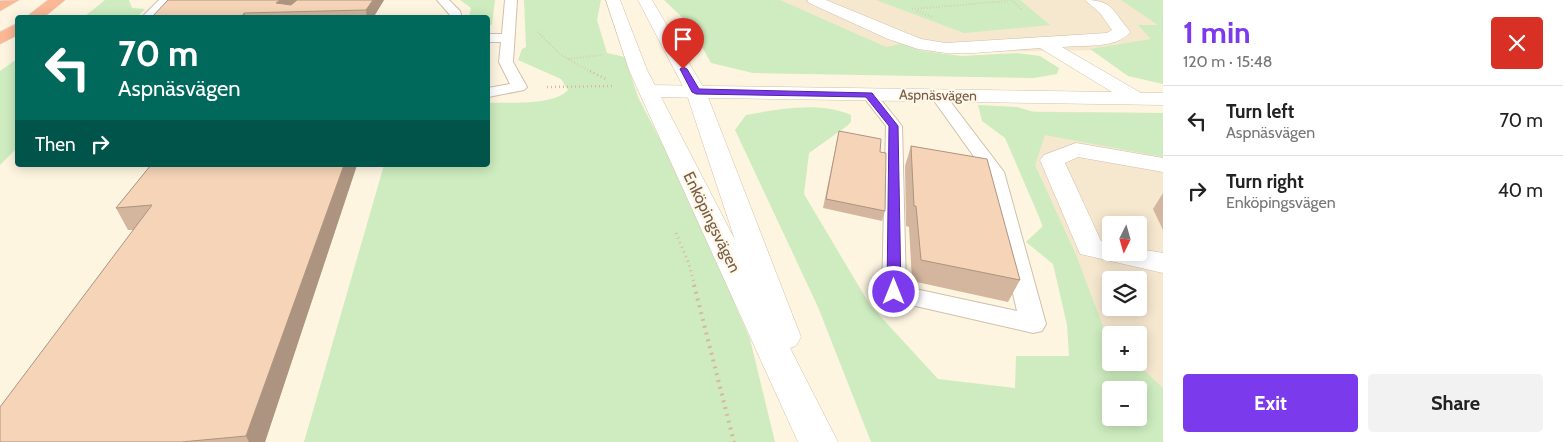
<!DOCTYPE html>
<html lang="en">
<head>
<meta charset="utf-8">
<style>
	:root { --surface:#fff; --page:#f2f2f2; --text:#222; --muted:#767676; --line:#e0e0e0; --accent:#7c3aed }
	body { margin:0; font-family:Cabin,sans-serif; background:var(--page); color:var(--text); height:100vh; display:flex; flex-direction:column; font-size:19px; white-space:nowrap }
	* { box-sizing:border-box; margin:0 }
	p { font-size:16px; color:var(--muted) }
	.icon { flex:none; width:28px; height:28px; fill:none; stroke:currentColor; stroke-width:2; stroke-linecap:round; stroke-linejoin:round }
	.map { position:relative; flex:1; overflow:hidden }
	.side { display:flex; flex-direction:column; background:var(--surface); width:400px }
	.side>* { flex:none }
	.guide { position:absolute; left:15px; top:15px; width:475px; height:152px; border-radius:5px; box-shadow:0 2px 12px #0003; background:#00695c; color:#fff; overflow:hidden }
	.needle { width:32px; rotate:185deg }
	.fabs { position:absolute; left:1102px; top:216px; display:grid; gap:10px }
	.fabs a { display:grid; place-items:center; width:45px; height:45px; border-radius:5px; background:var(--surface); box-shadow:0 2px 12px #0003; font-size:25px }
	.pin { position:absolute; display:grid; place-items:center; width:42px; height:42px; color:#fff; margin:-51px -21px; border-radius:50% 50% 50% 0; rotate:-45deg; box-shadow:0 0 5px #0007 }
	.pin .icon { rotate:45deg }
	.me { position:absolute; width:55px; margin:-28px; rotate:0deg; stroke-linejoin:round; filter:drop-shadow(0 0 4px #0008) }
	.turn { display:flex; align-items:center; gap:18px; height:105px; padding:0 20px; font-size:22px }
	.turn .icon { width:65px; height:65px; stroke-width:2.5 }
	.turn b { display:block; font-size:35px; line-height:42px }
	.then { display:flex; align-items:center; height:48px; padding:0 20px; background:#0003; gap:10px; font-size:19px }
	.round { display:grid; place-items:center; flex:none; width:52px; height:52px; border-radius:5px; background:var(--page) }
	.headline { display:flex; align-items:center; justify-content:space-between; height:85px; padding:0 20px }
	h1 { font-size:30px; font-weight:800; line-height:38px; color:var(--accent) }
	.cta { display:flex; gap:10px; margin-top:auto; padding:10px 20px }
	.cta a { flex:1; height:58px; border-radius:5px; background:var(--accent); color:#fff; font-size:20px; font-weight:800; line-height:58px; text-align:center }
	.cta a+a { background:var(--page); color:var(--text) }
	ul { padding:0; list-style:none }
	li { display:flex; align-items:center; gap:15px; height:70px; padding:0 20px; border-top:1px solid var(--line) }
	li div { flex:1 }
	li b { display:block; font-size:19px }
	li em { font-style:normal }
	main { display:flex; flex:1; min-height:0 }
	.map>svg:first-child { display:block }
	.residential { fill:#f6e7cf; fill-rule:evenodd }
	.green { fill:#ceecbf; fill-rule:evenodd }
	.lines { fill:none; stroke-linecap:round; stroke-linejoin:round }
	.lane-casing { stroke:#d1bfaa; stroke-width:2 }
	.street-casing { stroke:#d1bfaa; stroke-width:1 }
	.secondary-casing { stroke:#d5bfa7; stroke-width:1 }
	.highway-casing { stroke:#ded8d3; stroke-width:1 }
	.path-far3 { stroke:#d9b89a; stroke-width:2; stroke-dasharray:0.5 2.5; stroke-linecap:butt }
	.path-far2 { stroke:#d9b89a; stroke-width:2.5; stroke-dasharray:1 3; stroke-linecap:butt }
	.path-far1 { stroke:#d9b89a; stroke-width:3; stroke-dasharray:1 4; stroke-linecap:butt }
	.path { stroke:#d9b89a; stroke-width:4; stroke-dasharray:2 5; stroke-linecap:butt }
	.lane { fill:#fff; fill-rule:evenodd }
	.street { fill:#fff; fill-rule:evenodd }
	.secondary { fill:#fff; fill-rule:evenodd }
	.highway { fill:#fcb794; fill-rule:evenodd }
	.wall { fill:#d3b69d }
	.shaded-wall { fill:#ac9480 }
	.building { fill:#f5d4b7; stroke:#ac9480 }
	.route { fill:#7c3aed; stroke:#51269a }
	.labels { text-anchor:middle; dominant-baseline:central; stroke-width:4.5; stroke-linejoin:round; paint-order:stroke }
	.far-street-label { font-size:14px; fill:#765b46; stroke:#fff8e9 }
	.street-label { font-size:16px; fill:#765b46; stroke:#fff8e9 }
</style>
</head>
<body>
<main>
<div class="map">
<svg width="1163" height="442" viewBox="0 0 1163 442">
	<rect width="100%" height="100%" fill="#fef5e1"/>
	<g class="residential">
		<polygon points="723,0 1156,0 1163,49 812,55"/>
		<path d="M1000,111L1163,113V442H1053L1091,359ZM1111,225H1139V252H1111ZM1111,280H1139V308H1111ZM1111,335H1139V362H1111ZM1111,390H1139V418H1111Z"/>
	</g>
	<g class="green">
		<polygon points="105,0 129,0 132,8 145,9 137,17 84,17"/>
		<polygon points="460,0 495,0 492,24 488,28 488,18 469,17 471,8"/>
		<path d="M524,0H601L597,20L607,53L625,57L638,97L687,192L750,339L775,442H304L384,165H488V103C509,102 554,106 568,90L561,79L518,60L522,49L526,47Z"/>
		<polygon points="664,0 780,0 886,47 902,44 922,51 962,56 1017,53 1040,56 1059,68 1057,74 1034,78 753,73 711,63 690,25"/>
		<polygon points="876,0 1020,0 1050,25 964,33"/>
		<polygon points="1121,0 1163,0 1163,84 1128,76 1090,49 1151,39 1138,25 1158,25"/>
		<polygon points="17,59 17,148 0,165 0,71"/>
		<path d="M978,105L1017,107L1034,112L1163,113V157L1045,135L1035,165L1076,255L1104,329L1111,337V362L1136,363L1163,388V442H871L818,307L735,130L746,115C778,109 820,101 851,115V122L847,126L809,153L804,194L870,305L938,379L1015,388L1016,356H1069L1067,325L1053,264L1026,242L1043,226L1005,138L982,121ZM1111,390H1139V418H1111Z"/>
	</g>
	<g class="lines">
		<defs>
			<g id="lane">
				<polygon points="159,0 171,0 154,18 141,18"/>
				<polygon points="437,0 449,0 460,11 462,18 450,18 450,15"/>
				<polygon points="505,0 517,0 513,62 527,87 524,90 488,97 488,88 510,84 499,62 501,42 488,42 488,34 502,34"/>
				<polygon points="869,89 874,91 902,126 906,287 1017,311 985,172 930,95 938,90 943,92 1004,172 1046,324 1042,331 1033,333 885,299 882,293 886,126 861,94"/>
			</g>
			<g id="street">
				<path d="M807,0H826L921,39L946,43L1107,33L1112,30L1100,13L1085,0C1111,0 1112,9 1128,29L1130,32C1118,49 1081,45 1062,47L1141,93H1163V105L649,97L642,95L639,91L642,87L649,85L1112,92L1040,48L974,53H946L918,49L888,39L809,3Z"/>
				<polygon points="1076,143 1163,158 1163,172 1078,157 1065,163 1101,241 1111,243 1111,252 1139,252 1139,249 1163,253 1163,273 1080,254 1040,160 1044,155"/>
			</g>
			<polygon id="secondary" points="606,0 620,0 647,70 735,240 686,92 638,0 652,0 706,92 801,337 796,346 790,348 838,442 798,442 629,70"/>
			<g id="highway">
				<polygon points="19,0 0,11 0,1"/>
				<polygon points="48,0 65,0 43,18 25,18"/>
				<polygon points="18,23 18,35 0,44 0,32"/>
			</g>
		</defs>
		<use href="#lane" class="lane-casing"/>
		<use href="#street" class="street-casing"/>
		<use href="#secondary" class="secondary-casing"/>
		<use href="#highway" class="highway-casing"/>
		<g class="path-far3">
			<polyline points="1012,0 1021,9"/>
			<polyline points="912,9 1008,1"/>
			<polyline points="917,11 932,17"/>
			<polyline points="538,32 561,55 593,73"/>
			<polyline points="568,59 601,55"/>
		</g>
		<g class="path-far2">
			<polyline points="590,71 608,80"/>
			<polyline points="547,87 613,86"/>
		</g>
		<polyline class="path-far1" points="676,233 689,264 695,287"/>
		<polyline class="path" points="694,285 734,442"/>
		<use href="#lane" class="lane"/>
		<use href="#street" class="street"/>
		<use href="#secondary" class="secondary"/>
		<use href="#highway" class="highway"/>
	</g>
	<g class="wall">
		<polygon points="384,0 373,18 151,18"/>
		<polygon points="839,131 880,152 885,211 882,221 823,208"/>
		<polygon points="911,146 1020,280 1008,302 912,281 909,227 906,226 905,166"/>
		<polygon points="151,165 357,165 265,442 0,442 134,230 128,230 116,208"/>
		<polygon points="1163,193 1163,230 1153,209"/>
	</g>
	<g class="shaded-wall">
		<polygon points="280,0 297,0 286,12 276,3"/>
		<polygon points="373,0 384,0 373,18 367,18 366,10"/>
		<polygon points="244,13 246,18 241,18"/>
		<polygon points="344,165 357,165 265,442 249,442 246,436"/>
	</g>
	<g class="building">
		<polygon points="168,0 280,0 276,3 291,5 297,0 373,0 366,10 244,13 241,18 151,18"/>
		<polygon points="839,131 881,139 880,152 886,153 885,211 826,199"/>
		<polygon points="911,146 987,159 1020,280 921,260 916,206 914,206"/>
		<polygon points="151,165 344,165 246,436 181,442 0,442 0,407 152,205 116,208"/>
	</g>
	<polygon class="route" points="683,67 687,69 699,89 872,93 898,126 901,292 899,296 894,297 887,292 889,126 866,97 696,94 692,92 680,69"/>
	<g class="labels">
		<g class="far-street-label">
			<text transform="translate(938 95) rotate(1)">Aspnäsvägen</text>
		</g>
		<g class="street-label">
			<text transform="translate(712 222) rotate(64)">Enköpingsvägen</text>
		</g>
	</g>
</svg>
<div class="fabs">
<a><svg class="needle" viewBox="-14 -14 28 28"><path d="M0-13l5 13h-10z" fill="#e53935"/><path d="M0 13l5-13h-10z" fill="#767676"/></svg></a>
<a><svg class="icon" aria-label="layers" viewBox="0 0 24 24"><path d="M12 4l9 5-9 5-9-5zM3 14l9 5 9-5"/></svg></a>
<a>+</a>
<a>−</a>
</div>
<div class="pin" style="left:683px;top:69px;background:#d93025"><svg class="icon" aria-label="arrive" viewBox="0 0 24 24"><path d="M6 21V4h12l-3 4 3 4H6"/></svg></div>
<svg class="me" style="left:894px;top:292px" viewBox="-20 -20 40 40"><circle r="17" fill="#7c3aed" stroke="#fff" stroke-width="3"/><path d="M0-11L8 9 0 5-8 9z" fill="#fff"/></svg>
<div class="guide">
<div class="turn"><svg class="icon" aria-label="left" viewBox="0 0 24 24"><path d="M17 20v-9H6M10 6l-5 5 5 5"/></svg><div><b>70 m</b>Aspnäsvägen</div></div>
<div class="then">Then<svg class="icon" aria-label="right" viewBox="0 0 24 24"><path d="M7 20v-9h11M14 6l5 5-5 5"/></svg></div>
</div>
</div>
<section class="side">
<div class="headline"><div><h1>1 min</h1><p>120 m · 15:48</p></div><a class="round" style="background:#d93025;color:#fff"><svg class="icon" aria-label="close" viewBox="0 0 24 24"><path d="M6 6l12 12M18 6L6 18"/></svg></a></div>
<ul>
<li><svg class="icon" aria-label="left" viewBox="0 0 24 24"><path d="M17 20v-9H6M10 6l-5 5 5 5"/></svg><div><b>Turn left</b><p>Aspnäsvägen</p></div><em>70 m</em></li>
<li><svg class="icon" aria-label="right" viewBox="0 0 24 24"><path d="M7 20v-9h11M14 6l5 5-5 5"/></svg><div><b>Turn right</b><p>Enköpingsvägen</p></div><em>40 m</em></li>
</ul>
<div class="cta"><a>Exit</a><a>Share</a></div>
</section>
</main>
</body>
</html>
